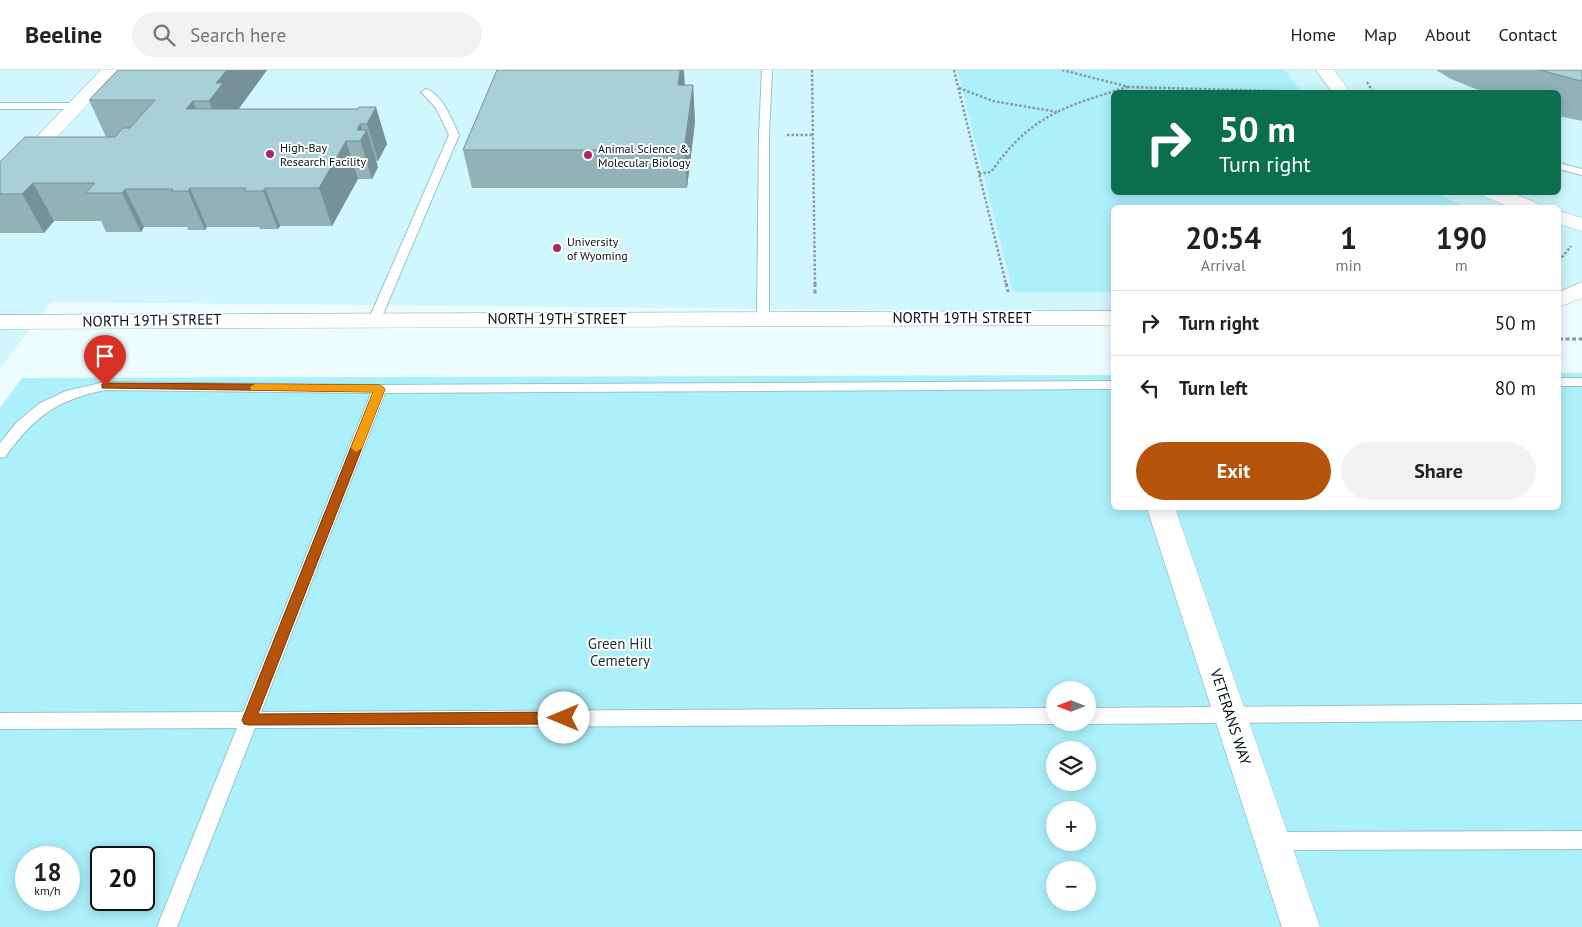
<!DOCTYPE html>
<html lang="en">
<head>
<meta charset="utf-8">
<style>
	:root { --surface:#fff; --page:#f2f2f2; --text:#202124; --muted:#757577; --line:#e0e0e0; --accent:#b45309 }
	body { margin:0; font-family:"PT Sans",sans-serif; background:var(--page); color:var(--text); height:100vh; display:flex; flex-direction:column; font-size:19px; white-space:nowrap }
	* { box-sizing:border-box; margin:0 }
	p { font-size:16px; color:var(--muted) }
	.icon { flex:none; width:28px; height:28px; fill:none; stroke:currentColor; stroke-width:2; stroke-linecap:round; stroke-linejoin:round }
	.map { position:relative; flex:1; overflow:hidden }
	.side { position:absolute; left:1111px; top:135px; width:450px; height:305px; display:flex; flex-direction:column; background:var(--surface); border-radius:8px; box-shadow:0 2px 12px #0003 }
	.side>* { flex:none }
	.hud { position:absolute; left:1111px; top:20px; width:450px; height:105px; border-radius:8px; box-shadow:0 2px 12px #0003; background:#0b6e4f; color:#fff; overflow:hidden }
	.needle { width:32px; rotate:270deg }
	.tools { position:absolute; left:1046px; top:611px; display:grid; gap:10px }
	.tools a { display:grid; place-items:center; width:50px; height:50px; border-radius:50%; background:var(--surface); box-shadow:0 2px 12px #0003; font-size:25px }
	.speed { position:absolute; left:15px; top:776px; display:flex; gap:10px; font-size:25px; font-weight:700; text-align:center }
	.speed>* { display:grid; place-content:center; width:65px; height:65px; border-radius:50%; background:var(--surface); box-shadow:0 2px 12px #0003; line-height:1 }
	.speed small { font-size:12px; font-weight:400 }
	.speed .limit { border:2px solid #111; border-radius:8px; background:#fff; color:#111 }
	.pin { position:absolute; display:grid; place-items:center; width:42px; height:42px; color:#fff; margin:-51px -21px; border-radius:50% 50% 50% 0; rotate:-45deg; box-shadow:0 0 5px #0007 }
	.pin .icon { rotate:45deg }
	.me { position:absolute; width:55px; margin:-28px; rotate:270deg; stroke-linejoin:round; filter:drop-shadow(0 0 4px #0008) }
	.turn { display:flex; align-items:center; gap:18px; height:105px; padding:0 25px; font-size:22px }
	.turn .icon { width:65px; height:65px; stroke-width:2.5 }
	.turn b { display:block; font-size:35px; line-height:42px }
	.eta { display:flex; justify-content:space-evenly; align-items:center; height:85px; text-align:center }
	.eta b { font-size:30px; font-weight:800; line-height:35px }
	.primary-button { display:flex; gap:10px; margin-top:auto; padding:10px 25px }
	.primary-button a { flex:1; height:58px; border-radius:30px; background:var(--accent); color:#fff; font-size:20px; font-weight:800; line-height:58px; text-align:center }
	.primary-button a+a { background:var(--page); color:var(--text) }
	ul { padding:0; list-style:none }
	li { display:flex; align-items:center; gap:15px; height:65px; padding:0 25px; border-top:1px solid var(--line) }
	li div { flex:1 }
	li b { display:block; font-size:19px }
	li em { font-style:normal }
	header { display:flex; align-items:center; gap:30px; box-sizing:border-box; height:70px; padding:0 25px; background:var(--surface); border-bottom:1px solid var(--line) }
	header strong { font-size:24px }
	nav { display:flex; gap:28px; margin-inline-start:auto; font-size:18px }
	.search { width:350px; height:45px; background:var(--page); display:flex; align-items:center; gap:12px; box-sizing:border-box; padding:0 18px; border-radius:28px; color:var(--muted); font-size:19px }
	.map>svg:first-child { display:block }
	.built { fill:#cff7fd; fill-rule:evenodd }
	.green { fill:#acf0fb; fill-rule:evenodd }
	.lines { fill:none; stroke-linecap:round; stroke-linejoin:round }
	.service-casing { stroke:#9bc2c8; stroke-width:2 }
	.minor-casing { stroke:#9bc2c8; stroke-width:1 }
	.tertiary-casing { stroke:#9bc2c8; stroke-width:1 }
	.path-far1 { stroke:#8c9a9d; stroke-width:2.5; stroke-dasharray:2.5 2; stroke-linecap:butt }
	.path { stroke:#8c9a9d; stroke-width:3; stroke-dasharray:4 2.5; stroke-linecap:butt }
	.service { fill:#fff; fill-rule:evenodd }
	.minor { fill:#fff; fill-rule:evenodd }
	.tertiary { fill:#fff; fill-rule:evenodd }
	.wall { fill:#91b3b8 }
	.shaded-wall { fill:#769296 }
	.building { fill:#a9d0d6; stroke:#769296 }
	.route { fill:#b45309; stroke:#753606 }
	.slow { fill:#f59e0b }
	.poi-dot { fill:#ab266f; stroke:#fff; stroke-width:2 }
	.labels { text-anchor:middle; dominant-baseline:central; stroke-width:4; stroke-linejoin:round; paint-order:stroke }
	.far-poi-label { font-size:12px; fill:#041114; stroke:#fff; text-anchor:start }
	.street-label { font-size:15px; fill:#041114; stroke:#fff }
	.park-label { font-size:15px; fill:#1d3134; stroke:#fff }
</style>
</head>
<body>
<header>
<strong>Beeline</strong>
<div class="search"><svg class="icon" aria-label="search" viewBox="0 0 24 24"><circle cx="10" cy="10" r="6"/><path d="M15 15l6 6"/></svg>Search here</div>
<nav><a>Home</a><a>Map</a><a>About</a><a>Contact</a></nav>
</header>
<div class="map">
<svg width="1582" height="857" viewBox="0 0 1582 857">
	<rect width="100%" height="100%" fill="#edfdff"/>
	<path class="built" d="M0,0H1582V219L1559,230V138H1114V242L51,232L0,298ZM1114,22H1559V122H1114Z"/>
	<g class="green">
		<polygon points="957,0 1285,0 1301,22 1114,22 1114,122 1433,122 1466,137 1114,138 1114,222 1013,222"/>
		<path d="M1559,303H1582V857H0V338L22,308L1114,305V438H1559ZM1055,620H1088V652H1055ZM1055,680H1088V712H1055ZM1055,740H1088V772H1055ZM26,788H69V830H26ZM101,788H144V830H101ZM1055,800H1088V832H1055Z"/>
	</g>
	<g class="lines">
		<defs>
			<g id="service">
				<polygon points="762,0 772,0 769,65 769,248 763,252 757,248 759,65"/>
				<path d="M426,19C443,25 452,50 459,65L381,249L375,253L369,249L449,65L436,38L421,22Z"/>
				<polygon points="0,33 77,33 82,36 77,39 0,39"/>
				<polygon points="1559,93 1582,99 1582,105 1559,99"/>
				<rect x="1559" y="308" width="23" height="8"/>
				<path d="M1114,311V319L385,323L261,642L1055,638V652H1058L1055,654L255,658L177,857H157L237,658L0,659V643L243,642L371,323L105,320C56,330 34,347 5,387L0,388V373L17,352L40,333L66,321L105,312L380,315Z"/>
				<polygon points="1582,634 1582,650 1088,654 1085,652 1088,652 1088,638"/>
				<polygon points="1582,761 1582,779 1273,780 1266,777 1263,771 1266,765 1273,762"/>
			</g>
			<g id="minor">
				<polygon points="101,0 120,0 7,120 0,122 0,105"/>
				<polygon points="1582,212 1582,228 1559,237 1559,222"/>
				<polygon points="1114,241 1114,255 0,259 0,245"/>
				<polygon points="1147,438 1175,438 1320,857 1282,857"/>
			</g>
			<g id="tertiary">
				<polygon points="1316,0 1334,0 1350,22 1332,22"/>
				<polygon points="1480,122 1510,122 1539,134 1542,138 1512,138 1483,126"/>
				<polygon points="1559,141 1582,148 1582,161 1559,154"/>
			</g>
		</defs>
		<use href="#service" class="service-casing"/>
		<use href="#minor" class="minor-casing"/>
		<use href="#tertiary" class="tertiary-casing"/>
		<g class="path-far1">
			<polyline points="812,0 815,214"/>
			<polyline points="954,0 1006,214"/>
			<polyline points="1062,0 1129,17 1309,22"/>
			<polyline points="1367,12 1373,22"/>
			<polyline points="959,18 993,31 1057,42"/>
			<polyline points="787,65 814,65"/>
			<path d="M979,104L991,102C1031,45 1065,36 1128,17"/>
			<polyline points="1559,191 1571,176"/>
		</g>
		<g class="path">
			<polyline points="815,213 815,224"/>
			<polyline points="1006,213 1008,222"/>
			<polyline points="1559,269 1582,269"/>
		</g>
		<use href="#service" class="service"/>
		<use href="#minor" class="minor"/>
		<use href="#tertiary" class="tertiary"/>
	</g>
	<g class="wall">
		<polygon points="118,0 267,0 238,39 358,39 387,74 378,91 376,91 378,97 372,109 358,109 332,156 280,156 278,159 260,159 259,157 207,157 205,160 188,160 187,157 144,157 141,162 106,162 101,151 54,151 44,163 0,163 0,92 106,67 89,30"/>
		<polygon points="1436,0 1582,0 1582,51 1559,46 1559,22 1483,22 1451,9"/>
		<polygon points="685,15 693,15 695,52 687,118 472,118 463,80"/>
	</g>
	<g class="shaded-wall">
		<polygon points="227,0 267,0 235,44 223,68 209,31 216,13"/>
		<polygon points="680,0 684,0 685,18 678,15"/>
		<polygon points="693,15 695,52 687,118 684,80"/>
		<polygon points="193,31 208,68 186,39"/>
		<polygon points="376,37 387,74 378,91 367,54"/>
		<polygon points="360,54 364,65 367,60 378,97 372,109 357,60"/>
		<polygon points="346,71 358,109 332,156 319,118"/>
		<polygon points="33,113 54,151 44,163 22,124"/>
		<polygon points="190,118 207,157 205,160 188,121"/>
		<polygon points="265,118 280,156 278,159 263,121"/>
		<polygon points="125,119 144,157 141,162 122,123"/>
	</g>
	<g class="building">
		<polygon points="118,0 227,0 216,13 223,13 209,31 193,31 186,39 358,39 359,37 376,37 367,54 360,54 357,60 367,60 360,71 346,71 319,118 265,118 263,121 244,121 246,118 190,118 188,121 171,121 173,119 125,119 122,123 86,123 95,113 33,113 22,124 0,124 0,92 25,67 115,67 123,58 130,58 155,30 89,30"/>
		<polygon points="497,0 680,0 678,15 693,15 684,80 463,80"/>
		<polygon points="1540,0 1582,0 1582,11 1573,9"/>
	</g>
	<polygon class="route" points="105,313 380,315 385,319 258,644 564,642 568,644 570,648 568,652 564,654 249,655 244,654 242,650 373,322 102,318 102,314"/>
	<polygon class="slow" points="255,314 380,315 385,319 362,378 356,382 351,378 373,322 251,320 250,317"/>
	<g class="poi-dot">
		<circle cx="270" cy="84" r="5"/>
		<circle cx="588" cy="85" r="5"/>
		<circle cx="557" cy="178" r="5"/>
	</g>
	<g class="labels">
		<g class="far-poi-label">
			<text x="280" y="77">High-Bay<tspan x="280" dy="14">Research Facility</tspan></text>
			<text x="598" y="78">Animal Science &amp;<tspan x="598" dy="14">Molecular Biology</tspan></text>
			<text x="567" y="171">University<tspan x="567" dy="14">of Wyoming</tspan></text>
		</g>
		<g class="street-label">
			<text x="962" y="247">NORTH 19TH STREET</text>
			<text x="557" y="248">NORTH 19TH STREET</text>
			<text transform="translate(152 250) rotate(-1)">NORTH 19TH STREET</text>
			<text transform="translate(1231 647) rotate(72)">VETERANS WAY</text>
		</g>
		<g class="park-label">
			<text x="620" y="573">Green Hill<tspan x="620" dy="17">Cemetery</tspan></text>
		</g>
	</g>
</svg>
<div class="tools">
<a><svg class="needle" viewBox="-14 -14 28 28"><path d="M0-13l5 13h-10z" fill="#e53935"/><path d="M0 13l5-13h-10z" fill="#757577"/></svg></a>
<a><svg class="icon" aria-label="layers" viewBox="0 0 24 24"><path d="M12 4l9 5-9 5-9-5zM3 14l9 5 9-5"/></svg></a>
<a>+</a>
<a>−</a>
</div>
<div class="speed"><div>18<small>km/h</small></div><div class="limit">20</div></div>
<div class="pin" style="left:105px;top:316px;background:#d93025"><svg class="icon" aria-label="arrive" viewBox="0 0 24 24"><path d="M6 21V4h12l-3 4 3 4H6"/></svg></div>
<svg class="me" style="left:564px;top:648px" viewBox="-20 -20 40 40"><circle r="19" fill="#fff"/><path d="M0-13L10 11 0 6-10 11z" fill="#b45309"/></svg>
<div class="hud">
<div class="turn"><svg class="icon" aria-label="right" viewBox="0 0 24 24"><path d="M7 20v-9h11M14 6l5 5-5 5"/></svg><div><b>50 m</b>Turn right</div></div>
</div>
<section class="side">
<div class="eta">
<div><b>20:54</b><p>Arrival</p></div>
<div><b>1</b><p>min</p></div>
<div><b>190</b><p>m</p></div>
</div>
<ul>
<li><svg class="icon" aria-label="right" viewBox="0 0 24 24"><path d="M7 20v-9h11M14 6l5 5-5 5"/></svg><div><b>Turn right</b></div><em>50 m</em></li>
<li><svg class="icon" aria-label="left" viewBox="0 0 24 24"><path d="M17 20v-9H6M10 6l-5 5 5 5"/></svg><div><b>Turn left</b></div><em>80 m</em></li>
</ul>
<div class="primary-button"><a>Exit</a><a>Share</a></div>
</section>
</div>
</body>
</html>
